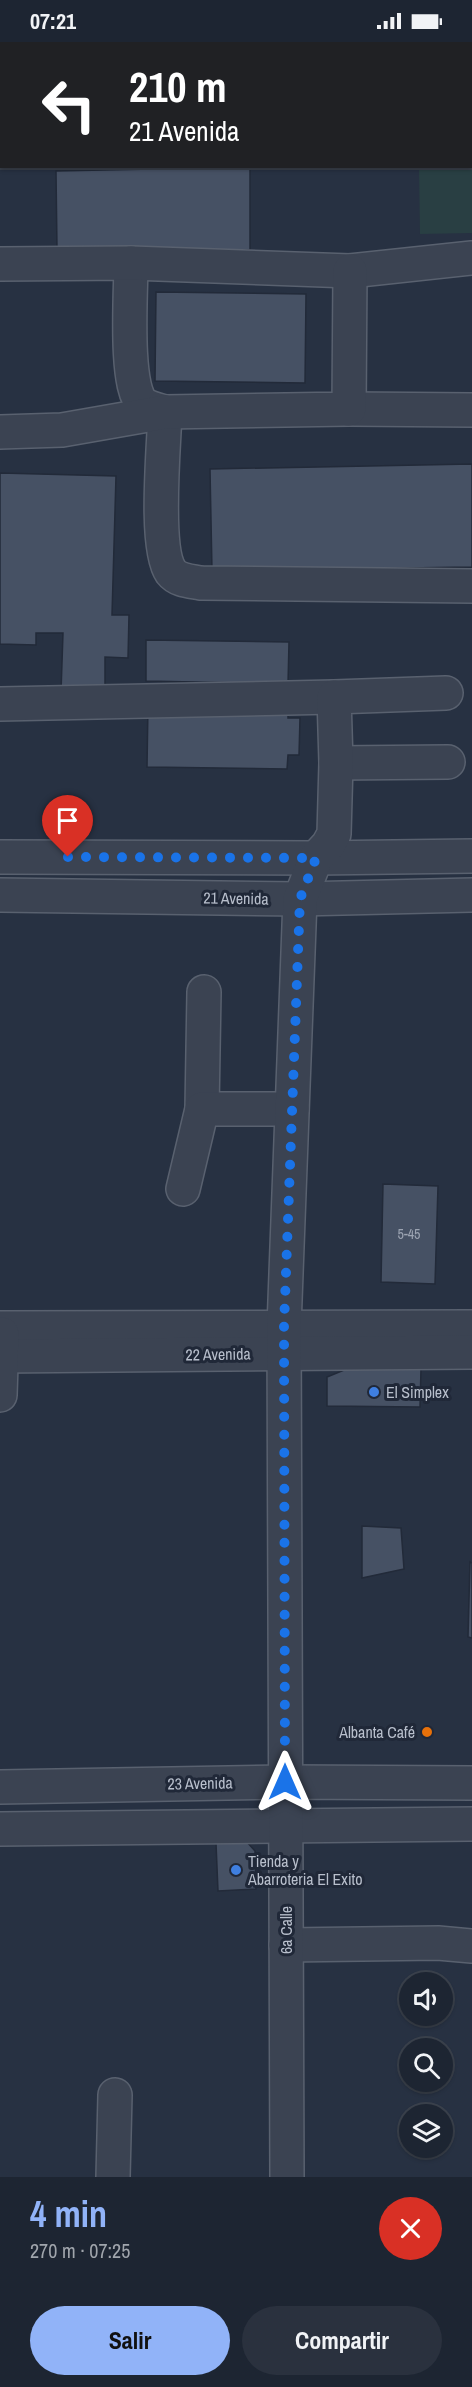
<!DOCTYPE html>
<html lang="es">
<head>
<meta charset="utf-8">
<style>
	:root { --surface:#1d2532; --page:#2a313e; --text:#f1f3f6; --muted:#a0a5ac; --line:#3b424d; --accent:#91b3f8 }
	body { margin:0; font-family:"Archivo Narrow",sans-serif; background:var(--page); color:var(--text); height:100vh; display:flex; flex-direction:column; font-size:22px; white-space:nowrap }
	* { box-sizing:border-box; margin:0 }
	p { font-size:20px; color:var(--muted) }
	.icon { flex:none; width:33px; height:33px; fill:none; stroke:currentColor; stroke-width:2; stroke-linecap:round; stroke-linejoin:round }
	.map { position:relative; height:2135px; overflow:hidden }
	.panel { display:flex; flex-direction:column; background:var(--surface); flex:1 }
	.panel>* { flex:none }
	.hud { position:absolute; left:0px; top:0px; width:472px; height:126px; box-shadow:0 2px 4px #0004,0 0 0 2px var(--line); background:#202124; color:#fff; overflow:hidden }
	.controls { position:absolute; left:399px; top:1930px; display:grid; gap:12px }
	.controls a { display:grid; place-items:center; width:54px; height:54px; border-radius:50%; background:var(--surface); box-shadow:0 2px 4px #0004,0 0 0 2px var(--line); font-size:30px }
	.pin { position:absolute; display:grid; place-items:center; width:51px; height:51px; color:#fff; margin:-62px -26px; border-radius:50% 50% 50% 0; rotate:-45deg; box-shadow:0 0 6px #0007 }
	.pin .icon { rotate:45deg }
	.me { position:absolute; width:66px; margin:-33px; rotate:0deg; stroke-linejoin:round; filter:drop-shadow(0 0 4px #0008) }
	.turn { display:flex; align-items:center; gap:21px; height:126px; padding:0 30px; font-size:27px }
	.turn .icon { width:78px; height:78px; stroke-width:2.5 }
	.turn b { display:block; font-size:42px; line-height:51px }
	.round { display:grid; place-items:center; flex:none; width:63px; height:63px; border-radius:32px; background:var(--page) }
	.summary { display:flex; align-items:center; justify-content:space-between; height:102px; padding:0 30px }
	h1 { font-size:36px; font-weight:800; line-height:45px; color:var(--accent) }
	.primary-button { display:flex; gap:12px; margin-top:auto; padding:12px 30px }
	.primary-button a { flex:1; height:69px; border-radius:36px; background:var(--accent); color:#111; font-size:24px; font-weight:800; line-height:69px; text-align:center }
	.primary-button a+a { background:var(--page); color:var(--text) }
	.status { display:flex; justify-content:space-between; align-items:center; height:42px; padding:0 30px; background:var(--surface); direction:ltr }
	.status svg { height:16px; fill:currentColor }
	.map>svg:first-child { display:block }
	.green { fill:#293f43 }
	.building { fill:#465164; stroke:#222a39; stroke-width:1.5 }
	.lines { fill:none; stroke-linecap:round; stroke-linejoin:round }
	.minor-casing { stroke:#59616f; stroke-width:36 }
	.minor { stroke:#3b4352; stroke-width:33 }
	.route { stroke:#1a73e8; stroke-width:10; stroke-dasharray:0 18 }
	.shop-dot { fill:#3f7fe0; stroke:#202838; stroke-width:2 }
	.food-dot { fill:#e8710a; stroke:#202838; stroke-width:2 }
	.labels { text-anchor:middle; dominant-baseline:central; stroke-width:6; stroke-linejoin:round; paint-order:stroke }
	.number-label { font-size:14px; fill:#9ca4b2 }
	.street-label { font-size:16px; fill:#b8bfcc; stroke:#202838 }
	.poi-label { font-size:16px; fill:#b8bfcc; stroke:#202838; text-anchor:start }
</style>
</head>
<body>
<div class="status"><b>07:21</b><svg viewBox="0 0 49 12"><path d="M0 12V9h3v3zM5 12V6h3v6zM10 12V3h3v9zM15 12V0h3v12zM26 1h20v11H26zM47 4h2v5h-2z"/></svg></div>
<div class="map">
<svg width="472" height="2135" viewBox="0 0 472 2135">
	<rect width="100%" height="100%" fill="#273142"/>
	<polygon class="green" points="418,0 472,0 472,191 420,192 419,125 471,124 471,2"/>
	<g class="building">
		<rect x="6" y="0" width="53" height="2"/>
		<rect x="162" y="0" width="61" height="2"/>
		<polygon points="250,125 250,208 57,208 56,129"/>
		<polygon points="156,250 306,252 305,341 155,339"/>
		<polygon points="472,422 472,525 212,529 210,427"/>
		<polygon points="0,431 116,434 112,573 129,573 128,616 105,615 105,652 61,650 63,591 36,591 36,603 0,602"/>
		<polygon points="146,598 289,600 288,642 146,639"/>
		<polygon points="148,663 288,666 288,676 300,676 299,713 288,713 287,727 147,725"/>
		<polygon points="383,1142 438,1144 435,1242 381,1240"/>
		<polygon points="349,1326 421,1327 420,1365 327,1364 327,1335"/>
		<polygon points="362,1484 401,1486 404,1527 362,1536"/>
		<polygon points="470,1520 472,1521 472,1596 468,1595"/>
		<polygon points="246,1799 255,1809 256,1847 218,1849 216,1801"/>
	</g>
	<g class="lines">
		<defs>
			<g id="minor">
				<polyline points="79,0 79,2"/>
				<path d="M131,221C131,247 124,347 143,362C149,366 158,368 165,370C164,403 154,506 171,530C178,539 191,539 201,541L472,544"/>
				<polyline points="0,222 131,221 350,229 472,216"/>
				<polyline points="349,367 472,368"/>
				<polyline points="0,390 62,388 165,370 349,367 350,229"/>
				<polyline points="0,662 334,655"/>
				<polyline points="336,721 448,720"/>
				<polyline points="0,815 316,816 472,814"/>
				<polyline points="0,853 300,857 472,853"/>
				<polyline points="202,1067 204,950"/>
				<polyline points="183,1147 202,1067 292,1067"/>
				<polyline points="0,1286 472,1285"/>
				<polyline points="0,1314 472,1310"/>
				<polyline points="0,1353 2,1292"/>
				<polyline points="0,1745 285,1740 472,1741"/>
				<polyline points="0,1787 472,1782"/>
				<polyline points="286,1903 438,1901 472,1904"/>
				<polyline points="113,2135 115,2053"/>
				<polyline points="287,2135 284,1285 300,857 316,816 328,803 334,792 336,721 334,655 446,651"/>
			</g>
		</defs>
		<use href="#minor" class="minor-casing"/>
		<use href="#minor" class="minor"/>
	</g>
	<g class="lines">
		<polyline class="route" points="68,815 316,816 300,857 284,1284 285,1740"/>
	</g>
	<g class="shop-dot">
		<circle cx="374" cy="1350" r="6"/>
		<circle cx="236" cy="1828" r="6"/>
	</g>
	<circle class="food-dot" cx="427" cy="1690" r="6"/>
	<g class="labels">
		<g class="number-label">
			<text x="409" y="1192">5-45</text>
		</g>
		<g class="street-label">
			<text transform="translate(236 856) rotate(1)">21 Avenida</text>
			<text transform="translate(218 1312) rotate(-1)">22 Avenida</text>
			<text transform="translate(200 1741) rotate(-1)">23 Avenida</text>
			<text transform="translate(286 1888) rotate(-90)">6a Calle</text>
		</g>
		<g class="poi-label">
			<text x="386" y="1350">El Simplex</text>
			<text x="415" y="1690" text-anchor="end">Albanta Café</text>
			<text x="248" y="1819">Tienda y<tspan x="248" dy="18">Abarroteria El Exito</tspan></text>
		</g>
	</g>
</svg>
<div class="controls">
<a><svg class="icon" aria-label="sound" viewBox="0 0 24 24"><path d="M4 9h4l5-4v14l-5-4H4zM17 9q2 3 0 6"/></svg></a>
<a><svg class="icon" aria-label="search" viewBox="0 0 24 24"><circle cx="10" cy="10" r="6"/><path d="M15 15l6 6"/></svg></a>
<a><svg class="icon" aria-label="layers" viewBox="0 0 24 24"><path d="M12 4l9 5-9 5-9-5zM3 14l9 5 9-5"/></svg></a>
</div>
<div class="pin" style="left:68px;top:815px;background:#d93025"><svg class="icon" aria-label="arrive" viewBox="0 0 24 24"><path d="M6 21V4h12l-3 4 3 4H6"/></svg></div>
<svg class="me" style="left:285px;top:1740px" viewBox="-20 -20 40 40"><path d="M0-17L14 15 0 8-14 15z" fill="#1a73e8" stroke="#fff" stroke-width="4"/></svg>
<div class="hud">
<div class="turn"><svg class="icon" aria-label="left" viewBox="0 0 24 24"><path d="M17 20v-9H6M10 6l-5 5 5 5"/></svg><div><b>210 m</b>21 Avenida</div></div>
</div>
</div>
<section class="panel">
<div class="summary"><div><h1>4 min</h1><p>270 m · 07:25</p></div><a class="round" style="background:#d93025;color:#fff"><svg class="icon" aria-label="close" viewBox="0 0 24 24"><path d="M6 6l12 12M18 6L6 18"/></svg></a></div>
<div class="primary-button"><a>Salir</a><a>Compartir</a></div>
</section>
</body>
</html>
